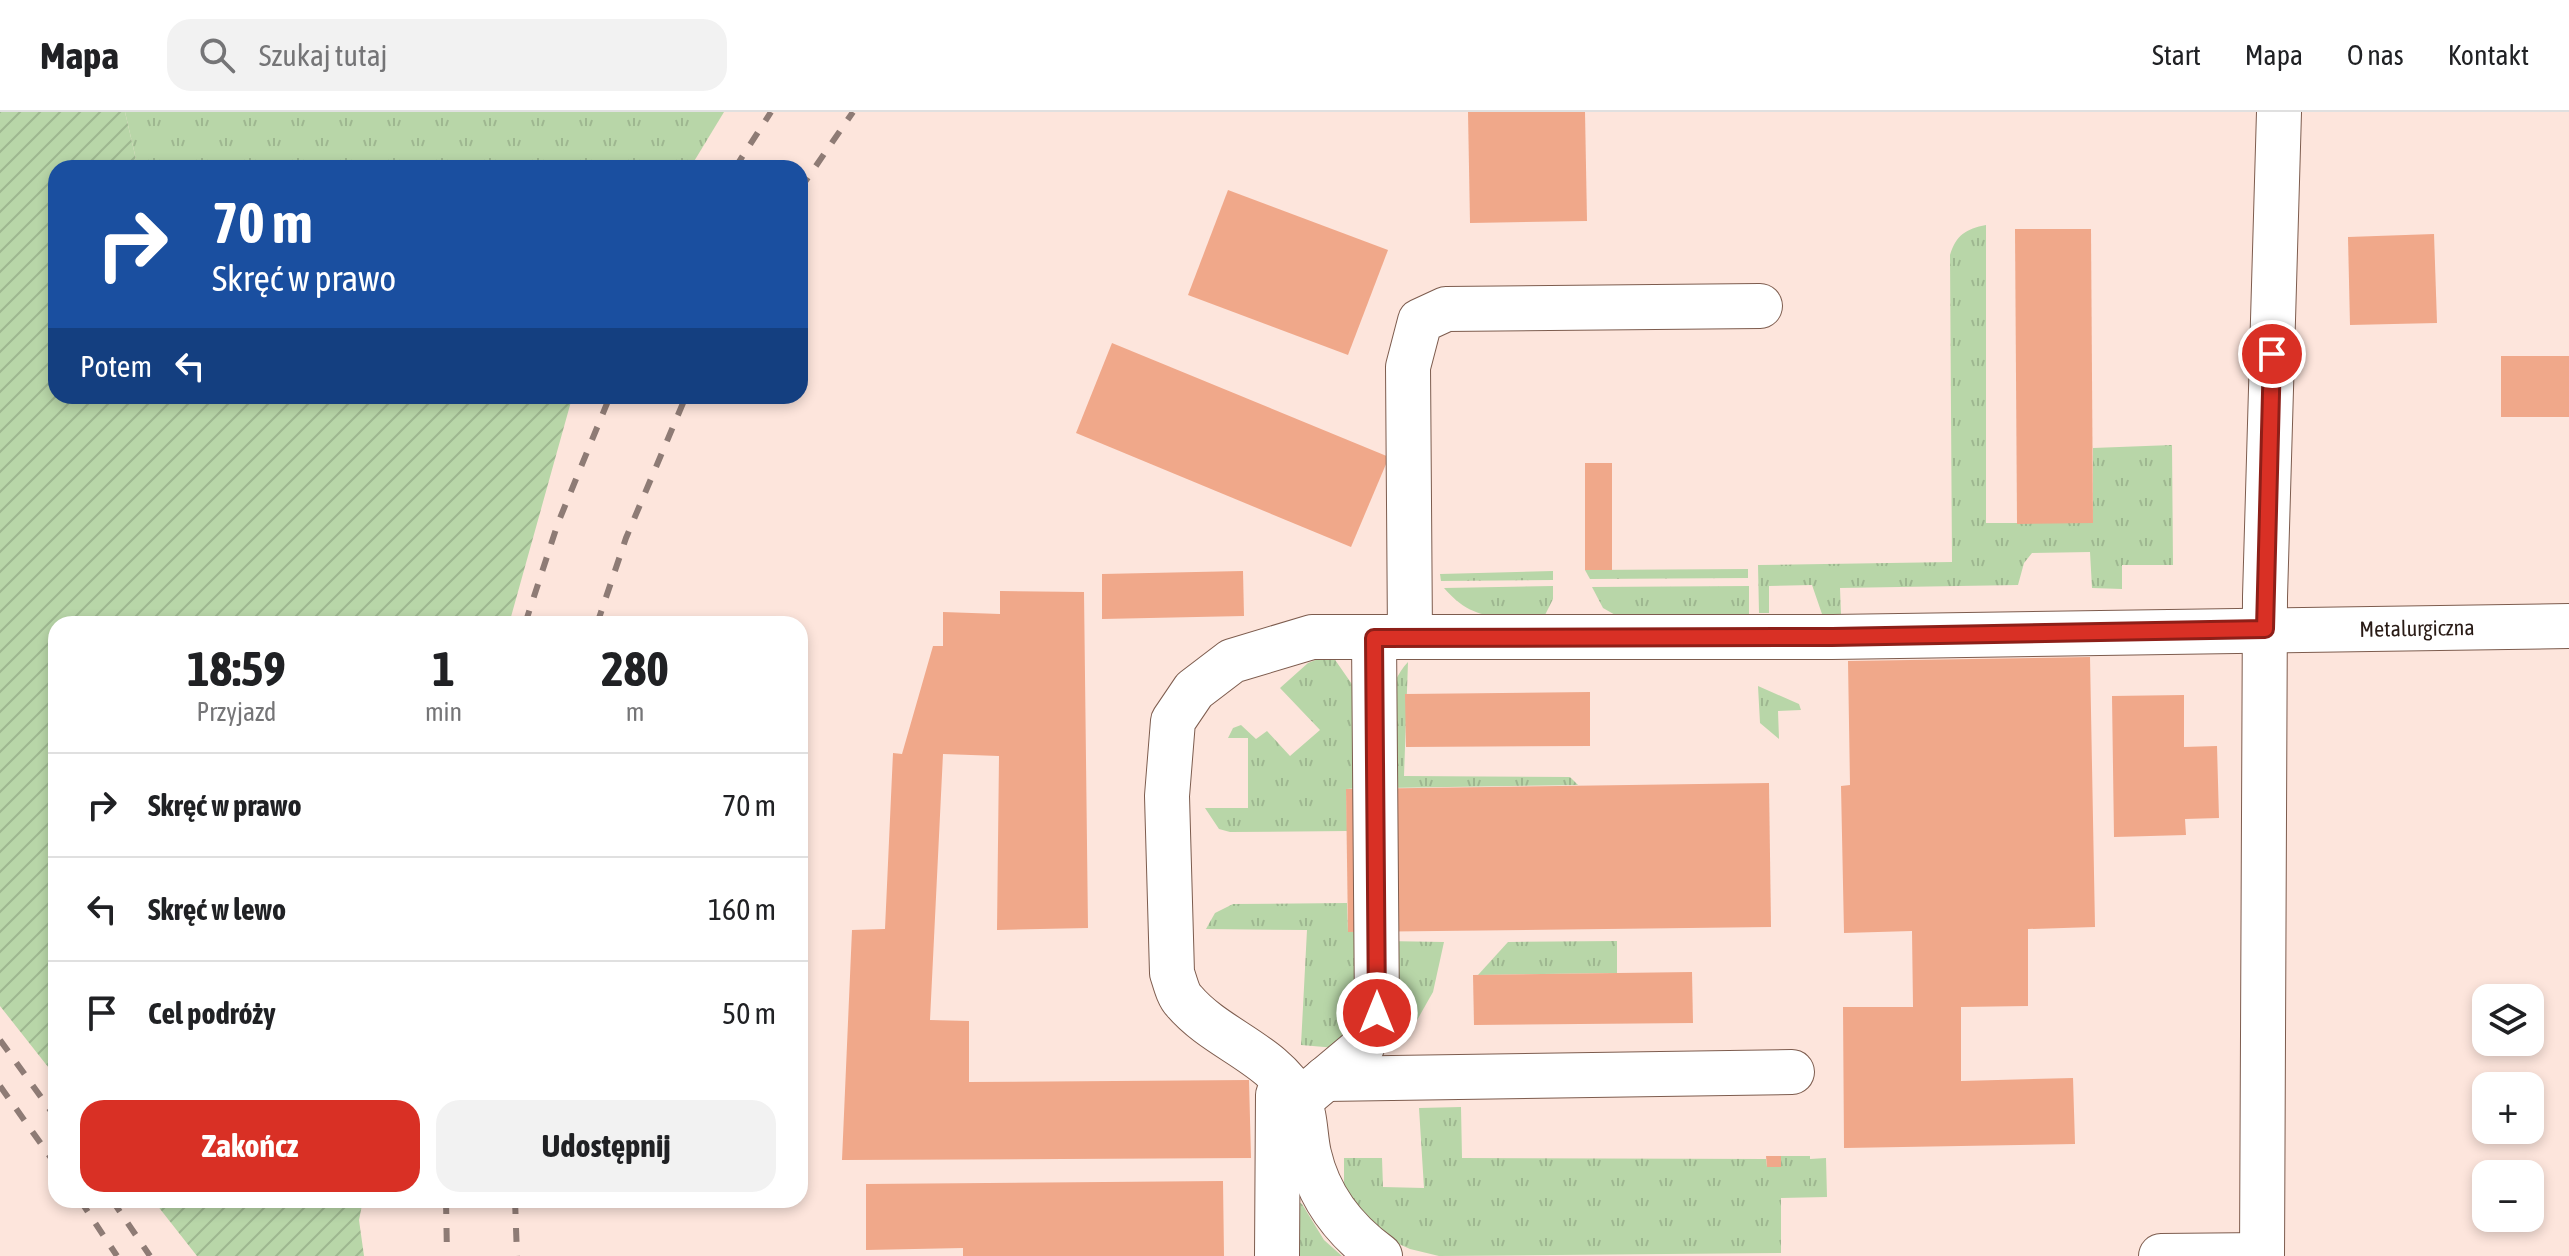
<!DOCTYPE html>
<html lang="pl">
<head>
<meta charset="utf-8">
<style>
	:root { --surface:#fff; --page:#f2f2f2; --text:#202124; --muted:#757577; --line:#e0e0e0; --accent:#d93025 }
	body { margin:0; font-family:"Asap Condensed",sans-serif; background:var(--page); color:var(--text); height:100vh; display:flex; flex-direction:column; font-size:30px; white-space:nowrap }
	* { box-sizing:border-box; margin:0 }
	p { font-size:26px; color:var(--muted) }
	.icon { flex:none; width:44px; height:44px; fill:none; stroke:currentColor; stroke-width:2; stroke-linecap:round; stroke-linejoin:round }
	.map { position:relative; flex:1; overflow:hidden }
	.drawer { position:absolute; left:48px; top:504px; width:760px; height:592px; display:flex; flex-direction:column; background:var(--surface); border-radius:24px; box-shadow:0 4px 12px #0003 }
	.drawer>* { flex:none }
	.guide { position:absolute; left:48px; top:48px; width:760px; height:244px; border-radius:24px; box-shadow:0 4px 12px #0003; background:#1a4fa0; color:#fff; overflow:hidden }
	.tools { position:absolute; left:2472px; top:872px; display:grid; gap:16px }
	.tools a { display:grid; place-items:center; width:72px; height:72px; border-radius:16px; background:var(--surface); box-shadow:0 4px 12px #0003; font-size:40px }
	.pin { position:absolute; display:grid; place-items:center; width:68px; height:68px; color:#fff; margin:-34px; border:4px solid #fff; border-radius:50%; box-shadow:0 2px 8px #0007 }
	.me { position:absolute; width:88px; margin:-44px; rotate:0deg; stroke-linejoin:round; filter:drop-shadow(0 0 6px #0008) }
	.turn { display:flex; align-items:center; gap:28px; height:168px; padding:0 32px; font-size:36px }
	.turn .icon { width:104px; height:104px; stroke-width:2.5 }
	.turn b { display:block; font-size:56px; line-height:68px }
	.then { display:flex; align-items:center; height:76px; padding:0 32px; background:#0003; gap:16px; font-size:30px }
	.eta { display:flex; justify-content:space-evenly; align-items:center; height:136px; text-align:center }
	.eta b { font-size:48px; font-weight:700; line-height:56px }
	.cta { display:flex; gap:16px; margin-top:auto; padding:16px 32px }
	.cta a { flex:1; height:92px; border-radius:24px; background:var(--accent); color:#fff; font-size:32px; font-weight:700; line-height:92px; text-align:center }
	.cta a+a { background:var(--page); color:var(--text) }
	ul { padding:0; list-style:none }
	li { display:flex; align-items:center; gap:24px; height:104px; padding:0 32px; border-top:2px solid var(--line) }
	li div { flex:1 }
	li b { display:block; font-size:30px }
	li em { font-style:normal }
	header { display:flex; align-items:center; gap:48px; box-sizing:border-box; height:112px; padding:0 40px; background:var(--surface); border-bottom:2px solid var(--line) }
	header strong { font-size:38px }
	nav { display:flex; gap:44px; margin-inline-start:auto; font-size:28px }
	.search { width:560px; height:72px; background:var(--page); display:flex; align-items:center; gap:20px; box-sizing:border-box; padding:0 28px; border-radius:24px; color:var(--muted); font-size:30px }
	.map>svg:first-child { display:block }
	.grass { fill:url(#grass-tufts) }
	.garden { fill:url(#garden-furrows) }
	.building { fill:#f0a88a }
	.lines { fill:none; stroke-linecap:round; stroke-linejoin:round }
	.minor-casing { stroke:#7d5c4e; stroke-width:46 }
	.minor { stroke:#fff; stroke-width:44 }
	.rail { stroke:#8e7b75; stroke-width:6; stroke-dasharray:14 14; stroke-linecap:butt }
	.route-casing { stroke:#8d1f18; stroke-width:20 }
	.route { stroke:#d93025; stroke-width:14 }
	.labels { text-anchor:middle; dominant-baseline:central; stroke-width:8; stroke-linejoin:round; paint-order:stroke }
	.street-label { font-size:22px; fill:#291b16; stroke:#fff }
</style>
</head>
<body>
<header>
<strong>Mapa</strong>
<div class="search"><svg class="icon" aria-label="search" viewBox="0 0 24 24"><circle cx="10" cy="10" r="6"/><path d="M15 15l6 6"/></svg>Szukaj tutaj</div>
<nav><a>Start</a><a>Mapa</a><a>O nas</a><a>Kontakt</a></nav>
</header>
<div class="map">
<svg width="2569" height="1144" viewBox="0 0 2569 1144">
	<defs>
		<pattern id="grass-tufts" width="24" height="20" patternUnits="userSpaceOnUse" patternTransform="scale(2)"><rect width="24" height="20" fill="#b8d6a8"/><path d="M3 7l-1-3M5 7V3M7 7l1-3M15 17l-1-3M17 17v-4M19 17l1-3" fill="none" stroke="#9eb790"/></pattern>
		<pattern id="garden-furrows" width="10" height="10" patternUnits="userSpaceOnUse" patternTransform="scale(2)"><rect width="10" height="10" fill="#b8d6a8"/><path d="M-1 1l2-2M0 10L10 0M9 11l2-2" fill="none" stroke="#9eb790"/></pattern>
	</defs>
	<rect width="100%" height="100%" fill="#fde5dc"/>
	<g class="grass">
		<polygon points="125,0 724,0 690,56 138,56"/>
		<path d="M1986,113V411H2093V336L2172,333L2173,453H2122V477L2092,476L2090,440L2032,441L2024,451L2018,473L1840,476L1841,502H1822L1812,473L1769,474V501H1759L1758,453L1952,450L1950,143C1956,123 1966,117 1986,113Z"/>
		<polygon points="1748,457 1748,466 1590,467 1585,458"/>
		<polygon points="1553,459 1553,468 1441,469 1440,462"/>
		<path d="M1553,474V487L1545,503C1500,503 1476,513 1444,476Z"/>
		<polygon points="1749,474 1749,502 1617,504 1603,496 1592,475"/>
		<polygon points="1331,542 1356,578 1362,676 1346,677 1347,719 1230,720 1219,717 1205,696 1248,696 1248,626 1228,626 1233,616 1241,613 1256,627 1267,619 1290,644 1320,618 1280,576 1308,551"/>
		<path d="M1408,550L1404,664L1570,665L1578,673L1385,676C1387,636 1379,580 1408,550Z"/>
		<polygon points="1758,574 1799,592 1801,598 1778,599 1779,627 1760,611"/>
		<path d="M1347,791L1348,820H1362C1360,866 1359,895 1336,936L1301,933L1307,818L1206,817L1215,801L1233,792Z"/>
		<polygon points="1385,829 1444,830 1433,880 1408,924 1397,908"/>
		<polygon points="1617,829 1617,861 1478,863 1508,830"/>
		<polygon points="1461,995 1462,1046 1766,1047 1767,1055 1780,1055 1781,1044 1810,1044 1810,1047 1826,1046 1827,1085 1781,1086 1781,1141 1439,1144 1410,1137 1379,1123 1344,1082 1344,1046 1382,1046 1383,1075 1424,1076 1419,996"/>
		<polygon points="1295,1088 1302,1092 1324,1128 1342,1144 1296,1144"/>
	</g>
	<g class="garden">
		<polygon points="0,0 125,0 138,56 56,56 56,284 572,286 509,512 56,512 56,965 0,894"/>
		<polygon points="153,1088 363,1088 359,1108 364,1144 197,1144"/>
	</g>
	<g class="building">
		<polygon points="1468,0 1585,0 1587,109 1470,111"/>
		<polygon points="1228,78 1388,138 1348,243 1188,183"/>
		<polygon points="2015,117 2091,117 2093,411 2017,412"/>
		<polygon points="2434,122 2437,211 2350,213 2348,125"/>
		<polygon points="1112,231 1389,345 1351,435 1076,321"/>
		<rect x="2501" y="244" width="68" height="61"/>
		<rect x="1585" y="351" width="27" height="107"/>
		<polygon points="1243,459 1244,504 1102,507 1102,462"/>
		<polygon points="1000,479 1084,480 1088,816 997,818 999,644 943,642 930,908 969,909 969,970 1249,968 1251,1046 842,1048 852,818 885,817 893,641 902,642 933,534 943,534 943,500 1000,502"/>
		<polygon points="2090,545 2095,815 2028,817 2028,894 1961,895 1961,969 2073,966 2075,1032 1844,1036 1843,895 1913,895 1912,819 1844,821 1841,674 1850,673 1848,549"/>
		<polygon points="1590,580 1590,634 1406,635 1405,582"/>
		<polygon points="2184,583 2184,635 2217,634 2219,706 2185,707 2186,723 2114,725 2112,584"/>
		<polygon points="1769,671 1771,815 1348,820 1346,677"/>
		<polygon points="1692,860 1693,911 1474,913 1473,863"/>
		<polygon points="1766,1044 1781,1044 1781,1055 1767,1055"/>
		<polygon points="1223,1069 1224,1144 963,1144 963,1136 866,1138 866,1072"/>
	</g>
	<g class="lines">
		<defs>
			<g id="minor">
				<polyline points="1410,525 1408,255 1420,209 1446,197 1760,194"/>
				<polyline points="1325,967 1792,960"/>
				<polyline points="1299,989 1361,937 1377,901 1374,526"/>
				<polyline points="1277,1144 1278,983"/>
				<path d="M1380,1144C1344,1118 1319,1086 1309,1042C1305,1026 1306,1002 1298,988C1273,941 1217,928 1184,889C1178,883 1175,870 1172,861L1167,684L1173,609L1194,578L1232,549L1312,525H1832L2569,514"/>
				<polyline points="2161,1144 2262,1143"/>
				<polyline points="2262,1144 2265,485 2279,0"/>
			</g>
		</defs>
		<use href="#minor" class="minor-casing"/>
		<use href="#minor" class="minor"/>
		<g class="rail">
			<polyline points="735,56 771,0"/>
			<polyline points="800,77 853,0"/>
			<polyline points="525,512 558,411 610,284"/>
			<polyline points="597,512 626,426 686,284"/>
			<polyline points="0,928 56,1006"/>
			<polyline points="0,974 56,1053"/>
			<polyline points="80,1088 117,1144"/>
			<polyline points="112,1088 150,1144"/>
			<polyline points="446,1088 447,1144"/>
			<polyline points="515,1088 517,1144"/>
		</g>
	</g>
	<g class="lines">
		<defs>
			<polyline id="route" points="1377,901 1374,526 1832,525 2265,517 2272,242"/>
		</defs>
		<use href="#route" class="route-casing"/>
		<use href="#route" class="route"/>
	</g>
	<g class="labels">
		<g class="street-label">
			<text transform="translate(2417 516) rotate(-1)">Metalurgiczna</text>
		</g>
	</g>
</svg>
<div class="tools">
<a><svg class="icon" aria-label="layers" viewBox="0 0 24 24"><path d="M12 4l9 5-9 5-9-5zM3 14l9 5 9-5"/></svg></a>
<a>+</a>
<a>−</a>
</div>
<div class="pin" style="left:2272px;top:242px;background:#d93025"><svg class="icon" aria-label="arrive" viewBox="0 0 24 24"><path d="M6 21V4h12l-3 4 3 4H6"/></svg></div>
<svg class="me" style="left:1377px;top:901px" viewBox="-20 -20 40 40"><circle r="17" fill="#d93025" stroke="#fff" stroke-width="3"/><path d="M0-11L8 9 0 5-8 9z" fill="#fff"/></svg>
<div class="guide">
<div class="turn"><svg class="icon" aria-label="right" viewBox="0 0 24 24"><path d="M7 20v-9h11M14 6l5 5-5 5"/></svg><div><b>70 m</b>Skręć w prawo</div></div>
<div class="then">Potem<svg class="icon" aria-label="left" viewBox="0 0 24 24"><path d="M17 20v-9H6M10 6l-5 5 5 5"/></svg></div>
</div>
<section class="drawer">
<div class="eta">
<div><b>18:59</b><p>Przyjazd</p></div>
<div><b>1</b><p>min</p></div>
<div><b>280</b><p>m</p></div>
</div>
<ul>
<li><svg class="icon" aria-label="right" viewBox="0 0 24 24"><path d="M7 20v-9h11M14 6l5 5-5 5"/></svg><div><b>Skręć w prawo</b></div><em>70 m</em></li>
<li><svg class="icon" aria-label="left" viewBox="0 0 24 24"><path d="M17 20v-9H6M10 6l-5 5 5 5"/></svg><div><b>Skręć w lewo</b></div><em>160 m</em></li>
<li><svg class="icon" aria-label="arrive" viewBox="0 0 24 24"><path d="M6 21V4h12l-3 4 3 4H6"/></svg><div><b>Cel podróży</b></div><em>50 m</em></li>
</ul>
<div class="cta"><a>Zakończ</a><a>Udostępnij</a></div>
</section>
</div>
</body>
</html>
